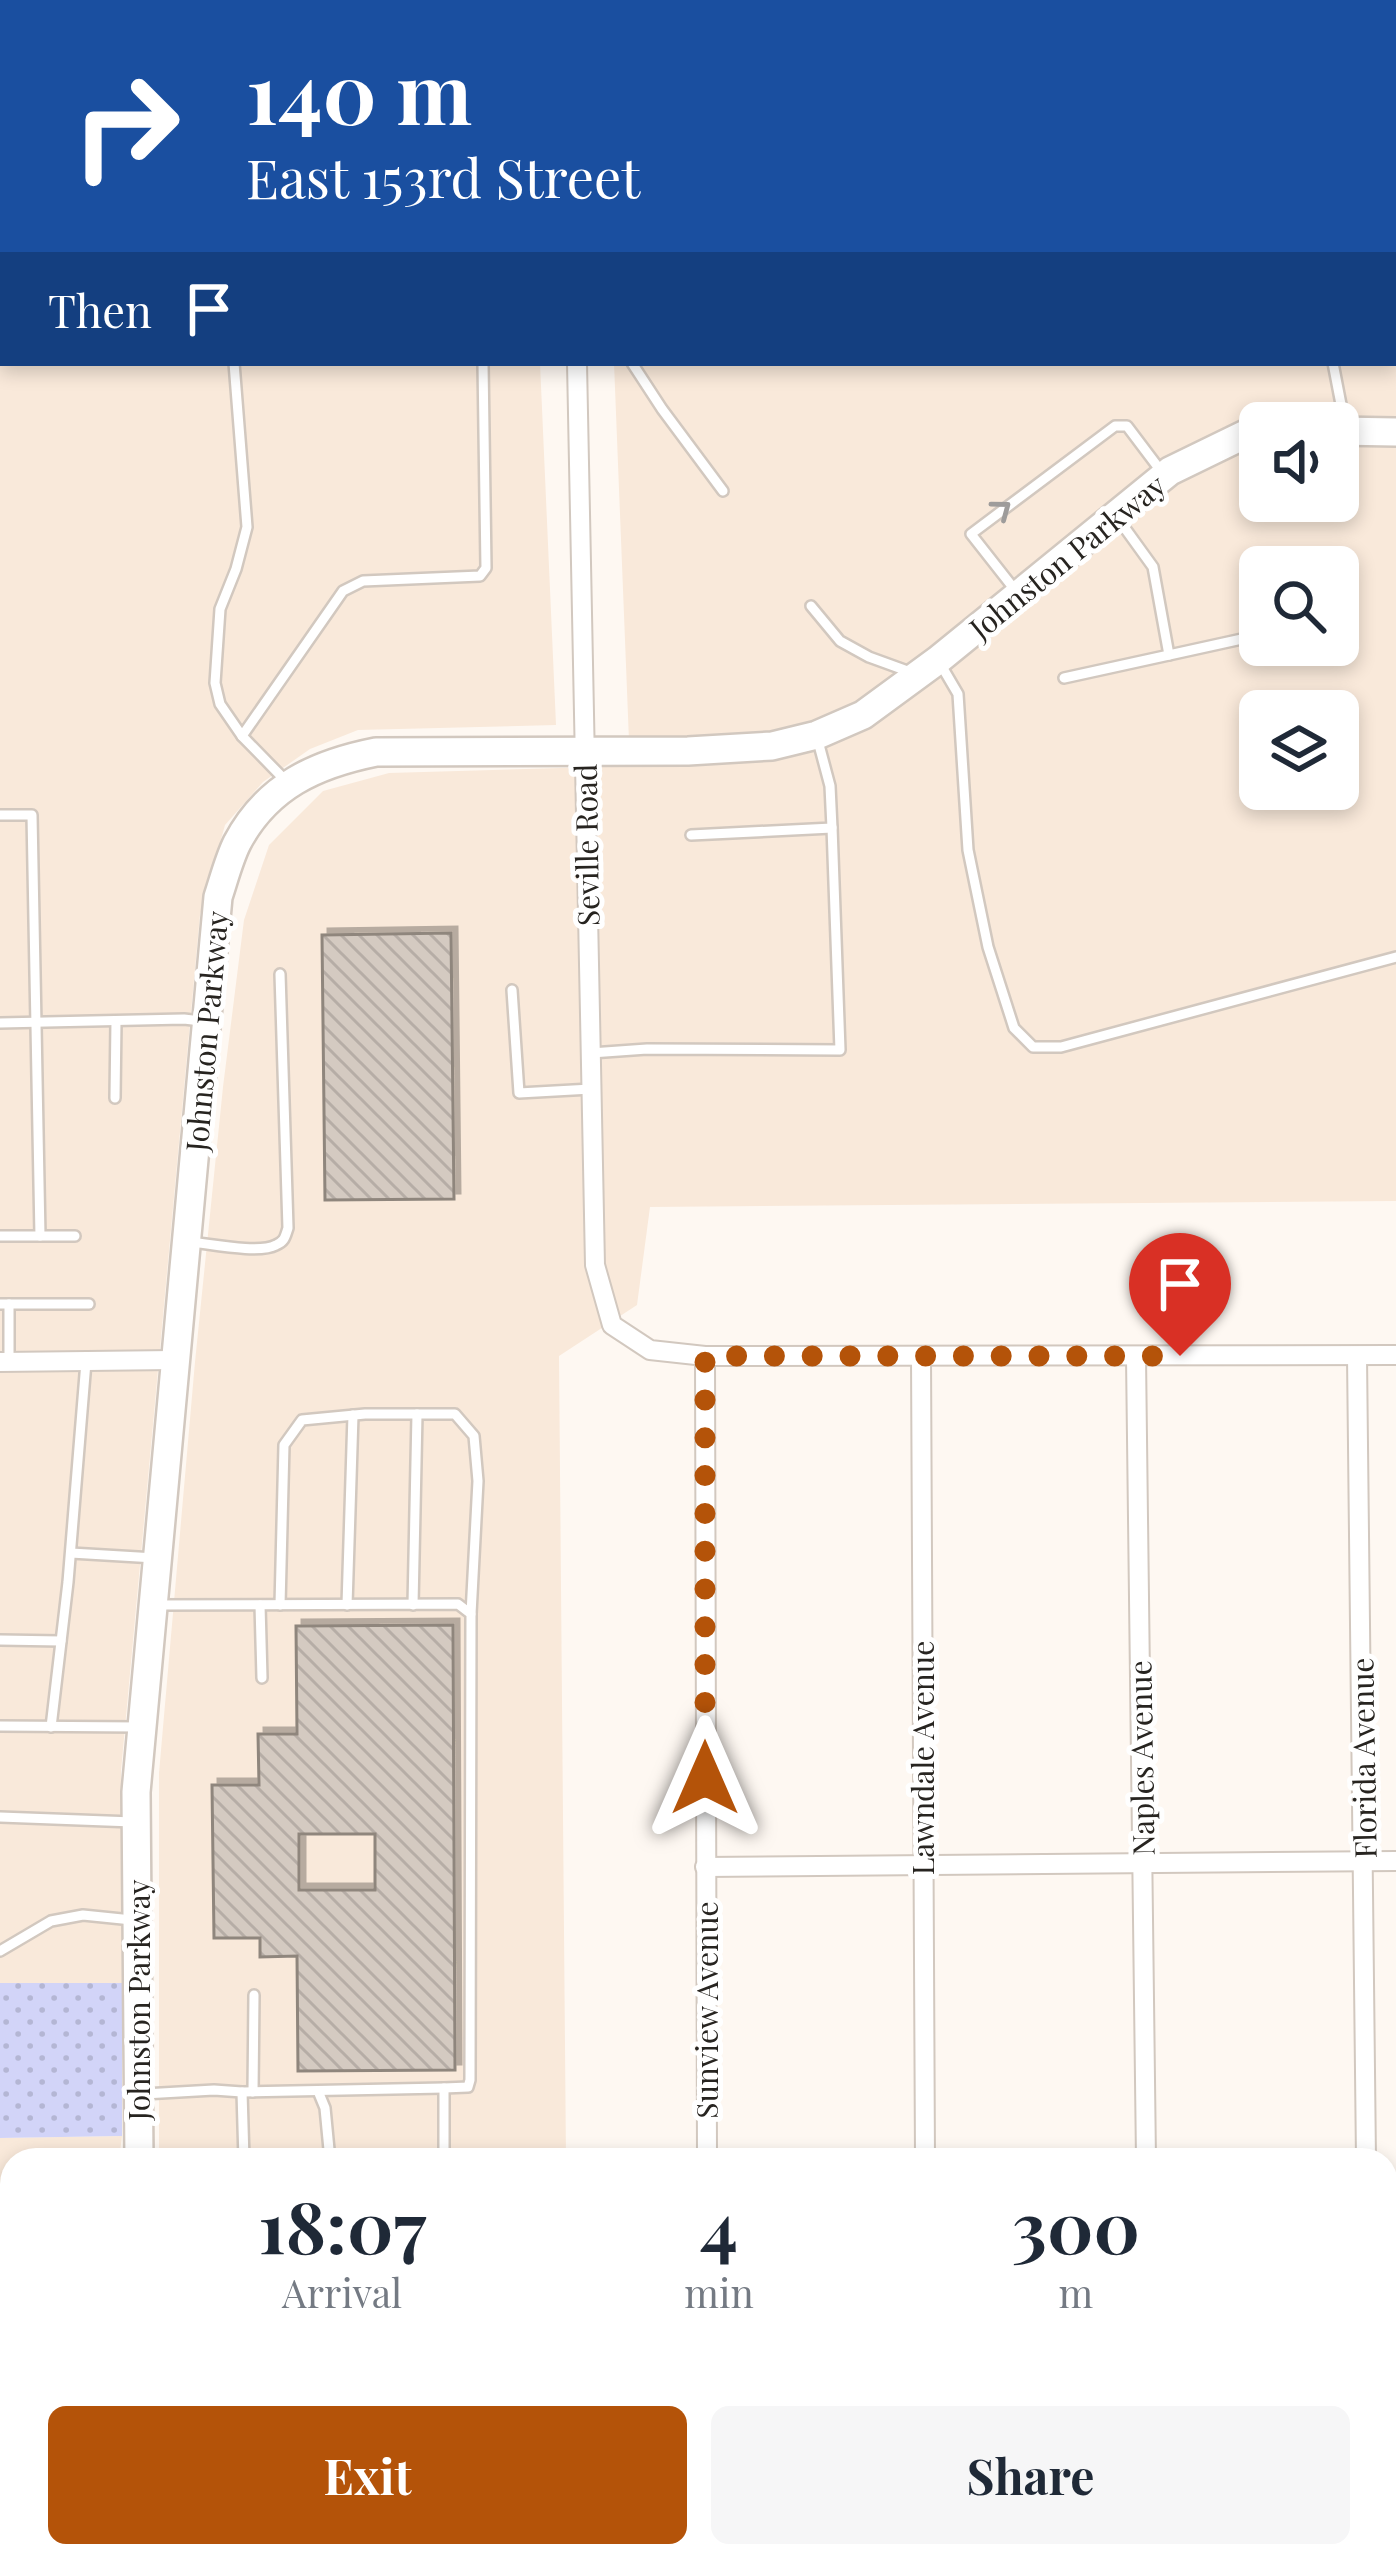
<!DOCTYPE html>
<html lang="en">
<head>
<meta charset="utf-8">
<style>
	:root { --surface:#fff; --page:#f6f6f7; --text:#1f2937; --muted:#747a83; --accent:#b45309 }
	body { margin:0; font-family:"Playfair Display",serif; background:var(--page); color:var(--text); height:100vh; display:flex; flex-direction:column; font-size:45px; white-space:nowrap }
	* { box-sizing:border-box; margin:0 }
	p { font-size:39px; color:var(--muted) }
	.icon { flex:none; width:66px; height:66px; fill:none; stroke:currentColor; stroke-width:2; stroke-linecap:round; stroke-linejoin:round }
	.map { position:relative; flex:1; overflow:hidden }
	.sheet { position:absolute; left:0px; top:2148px; width:1398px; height:420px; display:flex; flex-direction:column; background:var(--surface); border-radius:36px 36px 0 0; box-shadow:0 6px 18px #0003 }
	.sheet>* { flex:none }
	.hud { position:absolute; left:0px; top:0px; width:1398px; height:366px; box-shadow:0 6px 18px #0003; background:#1a4fa0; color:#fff; overflow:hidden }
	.fabs { position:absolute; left:1239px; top:402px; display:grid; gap:24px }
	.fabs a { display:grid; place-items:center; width:120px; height:120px; border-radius:18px; background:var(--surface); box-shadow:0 6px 18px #0003; font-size:60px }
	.pin { position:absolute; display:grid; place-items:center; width:102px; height:102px; color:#fff; margin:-123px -51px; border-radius:50% 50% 50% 0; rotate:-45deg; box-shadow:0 0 12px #0007 }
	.pin .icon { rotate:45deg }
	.me { position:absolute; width:132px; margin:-66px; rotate:0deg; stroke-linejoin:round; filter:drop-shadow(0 0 9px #0008) }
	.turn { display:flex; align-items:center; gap:42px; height:252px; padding:0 48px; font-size:54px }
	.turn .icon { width:156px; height:156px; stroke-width:2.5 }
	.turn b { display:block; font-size:84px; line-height:102px }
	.then { display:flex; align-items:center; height:114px; padding:0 48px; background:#0003; gap:24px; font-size:45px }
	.eta { display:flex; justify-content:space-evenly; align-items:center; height:204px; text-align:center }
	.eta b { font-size:72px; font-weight:700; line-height:84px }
	.cta { display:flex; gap:24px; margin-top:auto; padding:24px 48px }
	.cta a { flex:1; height:138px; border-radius:18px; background:var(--accent); color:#fff; font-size:48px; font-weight:700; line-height:138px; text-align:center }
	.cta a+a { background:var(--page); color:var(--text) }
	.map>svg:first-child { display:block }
	.built { fill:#f9e9da; fill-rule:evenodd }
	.grass { fill:url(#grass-dots) }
	.building { fill:url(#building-back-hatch); stroke:#8f867d; stroke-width:3; fill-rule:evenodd; filter:url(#shadow) }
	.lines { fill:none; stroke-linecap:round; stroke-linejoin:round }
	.lane-casing { stroke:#d2c8bf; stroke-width:14 }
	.street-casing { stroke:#d2c8bf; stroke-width:22 }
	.secondary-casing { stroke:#d2c8bf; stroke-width:32 }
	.path { stroke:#938f8a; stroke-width:3; stroke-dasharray:6 9; stroke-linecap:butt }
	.lane { stroke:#fff; stroke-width:9 }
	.street { stroke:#fff; stroke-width:18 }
	.secondary { stroke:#fff; stroke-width:27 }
	.oneway { stroke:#9e9c9b }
	.route { stroke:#b45309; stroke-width:21; stroke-dasharray:0 37.8 }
	.labels { text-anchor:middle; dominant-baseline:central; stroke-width:10; stroke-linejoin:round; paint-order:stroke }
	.street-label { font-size:30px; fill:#272420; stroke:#fff }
</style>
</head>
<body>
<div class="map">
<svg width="1396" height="2568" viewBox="0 0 1396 2568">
	<defs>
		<pattern id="grass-dots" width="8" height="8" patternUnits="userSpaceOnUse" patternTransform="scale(3)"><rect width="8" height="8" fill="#d2d4f8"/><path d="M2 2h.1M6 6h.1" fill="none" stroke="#b4b6d4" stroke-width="1.8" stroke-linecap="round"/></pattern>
		<pattern id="building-back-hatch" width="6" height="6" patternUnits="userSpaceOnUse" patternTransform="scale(3)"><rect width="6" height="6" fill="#d4cac1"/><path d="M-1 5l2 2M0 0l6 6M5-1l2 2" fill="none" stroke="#b6ada6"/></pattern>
		<filter id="shadow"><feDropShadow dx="6" dy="-6" stdDeviation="0" flood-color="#0004"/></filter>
	</defs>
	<rect width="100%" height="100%" fill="#fef8f2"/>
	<g class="built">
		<polygon points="0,0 532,0 532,3 3,3 3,363 540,363 556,725 358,730 310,749 263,782 225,825 200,915 121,1771 122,1983 0,1983"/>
		<path d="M1396,113V1201L650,1207L637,1305L559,1356L566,2160H159V1773L195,1362L223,1087L244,920L269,845L323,791L389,773L630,766L614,363H1395ZM1260,423H1338V501H1260ZM1260,567H1338V645H1260ZM1260,711H1338V789H1260Z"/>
		<polygon points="122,2136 119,2160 12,2160 12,2444 0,2459 0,2138"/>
	</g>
	<g class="grass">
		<polygon points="0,1983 122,1983 122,2136 0,2138"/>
		<polygon points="12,2487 12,2556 581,2556 569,2568 0,2568 0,2498"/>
	</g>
	<g class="building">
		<polygon points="451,933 454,1199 325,1200 322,935"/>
		<path d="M453,1625L455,2070L298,2071L297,1956L260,1957V1938H214L212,1785H259L258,1734H297L296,1626ZM299,1834H375V1890H299Z"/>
	</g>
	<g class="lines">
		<defs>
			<g id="lane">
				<polyline points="159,0 163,3"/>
				<polyline points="234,363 247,527 236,569 220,609 215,683 220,704 242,736 285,780"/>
				<polyline points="632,363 662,409 723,491"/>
				<polyline points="1333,363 1345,425"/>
				<polyline points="1015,590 971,534 1115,426 1127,426 1164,475"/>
				<polyline points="811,606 840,641 869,657 913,673"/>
				<polyline points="1169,655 1260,635"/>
				<polyline points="941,665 958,694 968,850 988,947 1014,1028 1033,1047 1061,1047 1396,957"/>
				<polyline points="1064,678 1169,655 1153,567 1119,520"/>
				<polyline points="242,736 343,591 363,581 480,576 486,568 483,363"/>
				<polyline points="0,815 32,815 40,1236 75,1236"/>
				<polyline points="691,835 832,828 830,786 818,741"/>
				<polyline points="512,990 519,1093 591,1089"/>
				<polyline points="0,1023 184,1019 201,1021"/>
				<polyline points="591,1053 647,1049 840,1050 832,827"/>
				<polyline points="115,1098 116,1021"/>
				<polyline points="0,1236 40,1236"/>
				<path d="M191,1242C211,1244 259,1254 276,1245C285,1241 285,1237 288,1228L280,974"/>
				<polyline points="0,1304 89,1304"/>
				<polyline points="9,1304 9,1362"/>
				<polyline points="71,1553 155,1558"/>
				<polyline points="260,1605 262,1678"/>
				<polyline points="280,1605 284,1445 302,1420 365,1414 455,1414 474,1436 478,1481 471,1614"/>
				<polyline points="347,1605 353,1415"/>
				<polyline points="413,1605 417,1414"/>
				<polyline points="0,1640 61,1641"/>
				<polyline points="0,1726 139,1727"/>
				<polyline points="51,1727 68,1582 86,1362"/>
				<polyline points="0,1817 133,1822"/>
				<polyline points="0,1951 51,1921 83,1915 132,1920"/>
				<polyline points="444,2088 444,2160"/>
				<polyline points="318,2091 325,2108 330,2160"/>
				<polyline points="242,2092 244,2160"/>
				<polyline points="253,2092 254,1995"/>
				<polyline points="144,2094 214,2090 242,2092 444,2088 468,2087 470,2080 471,1614 458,1604 155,1605"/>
				<polyline points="0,2353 12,2324"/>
			</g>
			<g id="street">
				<polyline points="572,0 572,3"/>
				<polyline points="854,0 854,3"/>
				<polyline points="1136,0 1136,3"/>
				<polyline points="577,363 595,1265 612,1325 650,1350 705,1356 1396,1355"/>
				<polyline points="705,1356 707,2160"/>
				<polyline points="921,1356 925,2160"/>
				<polyline points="1357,1356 1366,2160"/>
				<polyline points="1136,1357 1146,2160"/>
				<polyline points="0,1362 174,1360"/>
				<polyline points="705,1867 1396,1861"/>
				<polyline points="1386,2500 1396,2500"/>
			</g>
			<g id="secondary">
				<polyline points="1338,431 1396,432"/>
				<path d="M139,2160L136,1792L142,1727L218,897C224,879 229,859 237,843C267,786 316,764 376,752L688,751L772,746L817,735L863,715L938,660L1170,471L1246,434H1260"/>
				<polyline points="0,2498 12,2487"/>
			</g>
		</defs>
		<use href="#lane" class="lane-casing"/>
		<use href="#street" class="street-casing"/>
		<use href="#secondary" class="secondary-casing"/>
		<g class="path">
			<polyline points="492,2568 493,2556"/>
			<polyline points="546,2568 547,2556"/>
		</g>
		<use href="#lane" class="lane"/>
		<use href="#street" class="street"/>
		<use href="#secondary" class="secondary"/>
	</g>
	<defs><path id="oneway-chevron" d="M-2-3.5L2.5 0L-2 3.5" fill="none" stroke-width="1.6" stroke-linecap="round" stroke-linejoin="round" transform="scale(3)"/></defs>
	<use class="oneway" href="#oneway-chevron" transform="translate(1002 509) rotate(-37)"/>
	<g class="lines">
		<polyline class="route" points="705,1778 705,1356 1180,1356"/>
	</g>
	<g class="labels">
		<g class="street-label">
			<text transform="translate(1067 556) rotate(-39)">Johnston Parkway</text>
			<text transform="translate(586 845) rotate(-91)">Seville Road</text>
			<text transform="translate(206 1031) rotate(-85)">Johnston Parkway</text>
			<text transform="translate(922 1758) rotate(-90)">Lawndale Avenue</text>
			<text transform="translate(1141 1758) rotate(-91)">Naples Avenue</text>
			<text transform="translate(1363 1758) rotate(-91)">Florida Avenue</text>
			<text transform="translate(138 2000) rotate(-90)">Johnston Parkway</text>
			<text transform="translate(706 2010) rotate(-90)">Sunview Avenue</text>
		</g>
	</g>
</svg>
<div class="fabs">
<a><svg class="icon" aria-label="sound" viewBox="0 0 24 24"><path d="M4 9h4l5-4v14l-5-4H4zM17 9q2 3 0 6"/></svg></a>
<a><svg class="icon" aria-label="search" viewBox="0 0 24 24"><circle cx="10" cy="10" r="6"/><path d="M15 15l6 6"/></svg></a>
<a><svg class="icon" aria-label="layers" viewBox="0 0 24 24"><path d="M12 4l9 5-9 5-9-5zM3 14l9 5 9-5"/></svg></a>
</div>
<div class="pin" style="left:1180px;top:1356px;background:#d93025"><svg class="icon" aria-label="arrive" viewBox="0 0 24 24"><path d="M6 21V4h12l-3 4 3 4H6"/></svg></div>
<svg class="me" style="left:705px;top:1778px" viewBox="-20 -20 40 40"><path d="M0-17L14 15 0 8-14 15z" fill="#b45309" stroke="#fff" stroke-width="4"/></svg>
<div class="hud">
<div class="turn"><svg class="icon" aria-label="right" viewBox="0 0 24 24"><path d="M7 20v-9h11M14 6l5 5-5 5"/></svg><div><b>140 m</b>East 153rd Street</div></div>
<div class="then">Then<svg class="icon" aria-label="arrive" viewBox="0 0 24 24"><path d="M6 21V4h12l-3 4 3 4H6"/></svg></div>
</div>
<section class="sheet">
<div class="eta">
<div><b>18:07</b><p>Arrival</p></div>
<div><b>4</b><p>min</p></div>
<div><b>300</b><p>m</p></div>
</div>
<div class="cta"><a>Exit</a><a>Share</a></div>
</section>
</div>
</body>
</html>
